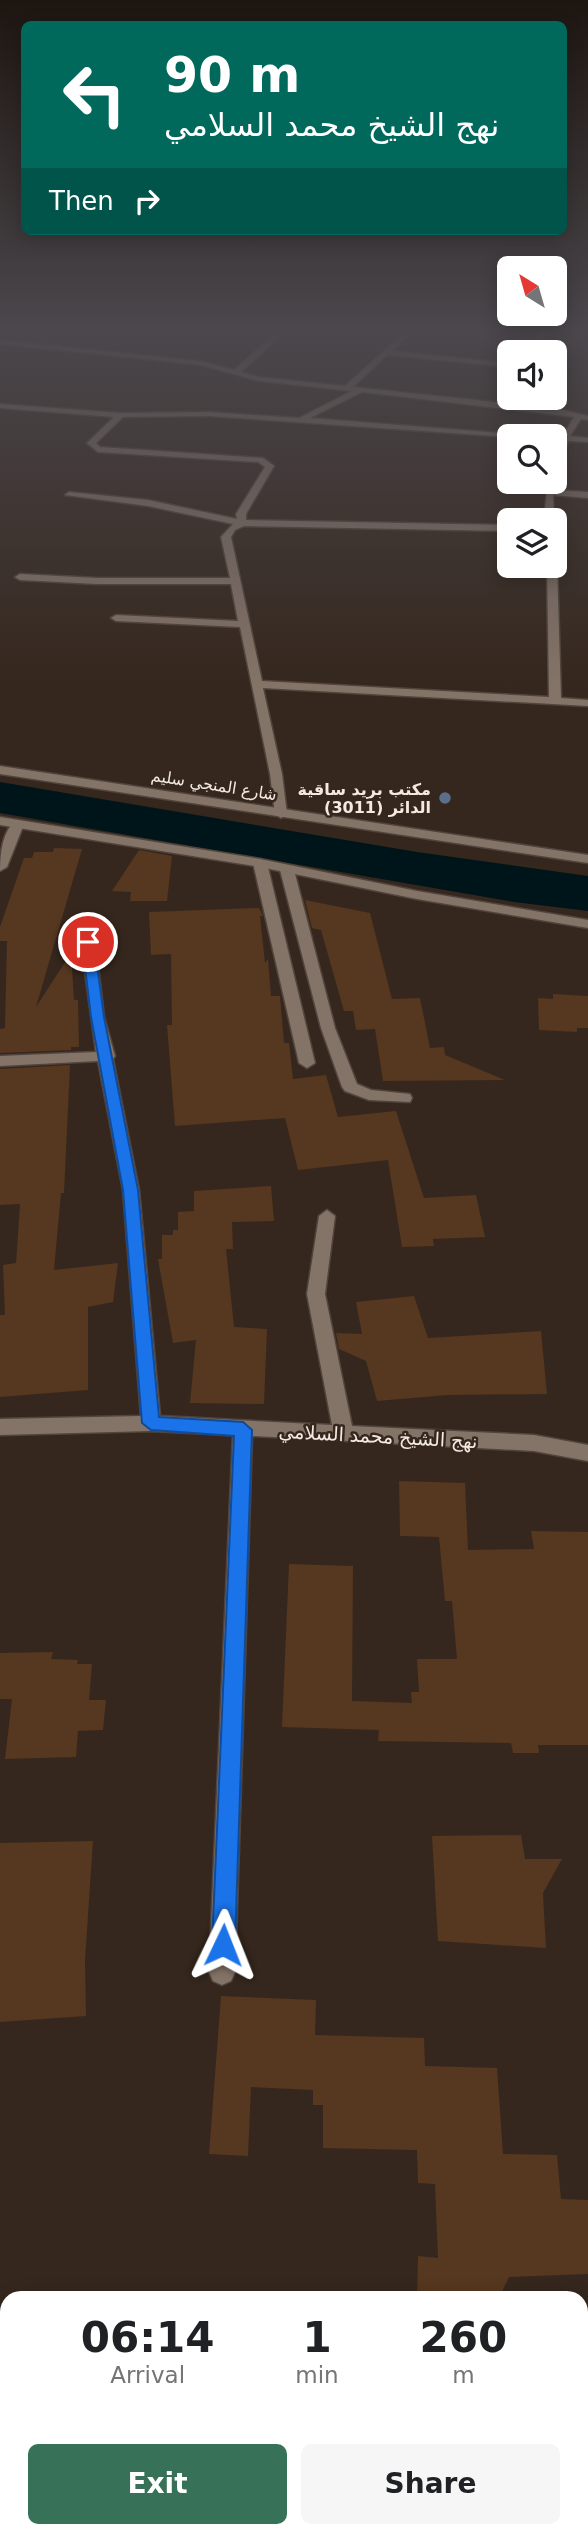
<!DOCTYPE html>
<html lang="en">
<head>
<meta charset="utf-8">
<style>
	:root { --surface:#fff; --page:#f6f6f6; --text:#202124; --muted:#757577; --accent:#367158 }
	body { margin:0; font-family:"DejaVu Sans","Noto Naskh Arabic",sans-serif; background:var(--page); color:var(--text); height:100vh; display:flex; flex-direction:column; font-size:26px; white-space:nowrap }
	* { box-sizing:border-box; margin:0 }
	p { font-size:23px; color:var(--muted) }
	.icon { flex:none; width:38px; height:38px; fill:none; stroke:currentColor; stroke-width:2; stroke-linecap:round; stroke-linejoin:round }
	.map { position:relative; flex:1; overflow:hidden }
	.panel { position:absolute; left:0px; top:2291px; width:588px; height:247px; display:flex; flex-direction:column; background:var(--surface); border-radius:21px 21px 0 0; box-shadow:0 4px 18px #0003 }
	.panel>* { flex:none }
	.guide { position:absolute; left:21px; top:21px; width:546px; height:214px; border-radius:10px; box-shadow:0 4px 18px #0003; background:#00695c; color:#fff; overflow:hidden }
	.needle { width:46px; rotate:323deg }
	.buttons { position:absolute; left:497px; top:256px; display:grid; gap:14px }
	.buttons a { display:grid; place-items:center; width:70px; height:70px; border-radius:10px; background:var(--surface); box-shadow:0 4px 18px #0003; font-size:35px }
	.pin { position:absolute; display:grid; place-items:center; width:60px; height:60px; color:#fff; margin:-30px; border:4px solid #fff; border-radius:50%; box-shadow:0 2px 7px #0007 }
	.me { position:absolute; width:77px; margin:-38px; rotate:2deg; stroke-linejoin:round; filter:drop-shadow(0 0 5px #0008) }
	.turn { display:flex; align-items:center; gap:24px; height:147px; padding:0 28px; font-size:32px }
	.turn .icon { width:91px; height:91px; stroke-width:2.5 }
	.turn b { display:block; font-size:49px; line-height:60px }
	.then { display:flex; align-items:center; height:66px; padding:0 28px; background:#0003; gap:14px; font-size:26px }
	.eta { display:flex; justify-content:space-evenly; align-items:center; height:119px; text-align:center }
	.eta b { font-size:42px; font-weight:700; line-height:49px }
	.action { display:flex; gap:14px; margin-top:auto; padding:14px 28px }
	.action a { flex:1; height:80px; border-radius:10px; background:var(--accent); color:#fff; font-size:28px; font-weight:700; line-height:80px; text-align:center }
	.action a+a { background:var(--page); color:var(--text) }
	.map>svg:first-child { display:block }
	.water { fill:#00151a }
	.building { fill:#56371f }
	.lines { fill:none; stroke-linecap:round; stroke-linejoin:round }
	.minor-casing { stroke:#50443c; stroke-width:3 }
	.secondary-casing { stroke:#50443c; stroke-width:3 }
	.minor { fill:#847367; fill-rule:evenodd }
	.secondary { fill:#847367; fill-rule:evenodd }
	.route { fill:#1a73e8; stroke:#114b97; stroke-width:2 }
	.service-dot { fill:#5c6f8a; stroke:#35271d; stroke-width:2.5 }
	.labels { text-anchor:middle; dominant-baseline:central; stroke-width:5; stroke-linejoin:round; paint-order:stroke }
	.far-street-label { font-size:16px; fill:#f3e9e2; stroke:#35271d }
	.far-poi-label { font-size:16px; font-weight:bold; fill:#f3e9e2; stroke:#35271d; text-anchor:end }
	.street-label { font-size:19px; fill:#f3e9e2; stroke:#35271d }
</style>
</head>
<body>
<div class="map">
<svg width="588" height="2536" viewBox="0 0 588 2536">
	<rect width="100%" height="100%" fill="#35271d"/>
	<polygon class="water" points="0,782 417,852 588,876 588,911 514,902 0,813"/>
	<g class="building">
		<polygon points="54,848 82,849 36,1007 71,953 74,1000 78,1000 79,1047 71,1047 71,1050 0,1053 0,1029 5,1028 7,941 0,941 0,927 24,858 32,858 34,852 53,852"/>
		<polygon points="139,850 172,856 167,901 130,901 131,892 112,891"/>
		<polygon points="305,900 370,913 392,999 420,998 430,1048 444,1047 445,1055 505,1080 383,1081 375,1029 356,1030 353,1011 344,1011 321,930 312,928"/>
		<polygon points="259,908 263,916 260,916 265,963 268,959 271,996 280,996 284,1043 289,1043 293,1079 326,1075 338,1117 396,1111 424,1198 476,1195 485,1237 433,1239 434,1246 402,1247 388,1160 298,1170 285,1118 175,1126 167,1025 172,1025 171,954 151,955 149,912"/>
		<polygon points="553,994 588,996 588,1028 577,1028 577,1032 539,1030 538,998 553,999"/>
		<polygon points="70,1065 64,1193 61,1193 54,1270 118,1263 113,1302 88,1307 88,1390 0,1397 0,1315 5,1315 3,1265 16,1263 20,1204 0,1205 0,1069"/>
		<polygon points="271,1186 274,1221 232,1222 233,1249 226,1249 234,1327 267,1329 264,1404 190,1403 196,1340 173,1343 158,1259 162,1259 162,1235 173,1235 173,1230 178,1230 178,1212 194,1211 194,1191"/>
		<polygon points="414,1296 428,1338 541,1331 547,1394 447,1395 377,1401 366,1361 339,1349 336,1333 362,1334 356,1302"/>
		<polygon points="399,1481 465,1483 468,1550 534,1549 531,1531 588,1532 588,1745 538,1745 539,1753 513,1753 511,1743 378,1741 379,1730 282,1727 289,1564 353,1566 352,1701 412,1703 411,1692 419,1692 417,1659 457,1659 452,1601 445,1601 439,1537 400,1536"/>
		<polygon points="53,1652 51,1659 78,1660 77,1664 92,1664 89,1700 106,1700 103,1730 78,1731 76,1757 5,1759 12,1699 0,1699 0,1653"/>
		<polygon points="521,1835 525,1859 562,1859 543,1893 546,1948 438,1941 432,1836"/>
		<polygon points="93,1841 85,1960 86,2016 0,2022 0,1843"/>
		<polygon points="221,1996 316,2000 315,2035 424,2038 425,2066 497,2068 503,2154 557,2155 561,2199 588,2200 588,2274 509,2277 499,2298 417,2298 418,2256 438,2258 435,2184 418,2183 417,2150 323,2148 323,2105 313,2105 313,2090 251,2087 248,2156 209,2154"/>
	</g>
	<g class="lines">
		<defs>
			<g id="minor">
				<polygon points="279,330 287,330 241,372 259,377 345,386 407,330 414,330 392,351 509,363 509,367 387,355 353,387 559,409 588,416 588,420 581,419 570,436 588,438 588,442 568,441 559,472 555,475 555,458 560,440 552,436 563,435 574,417 362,392 310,418 537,436 509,437 208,416 123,417 96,443 100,447 263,458 274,466 246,514 246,520 509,525 509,531 244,526 235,530 231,537 262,681 549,697 547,565 555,565 555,563 557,565 561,698 588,700 588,706 263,688 282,774 287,814 281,818 275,814 270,774 240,627 116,621 111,618 116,615 238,621 231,584 97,584 20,580 15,577 20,574 97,578 230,578 221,537 233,524 148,506 65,495 69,492 148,500 237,519 236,514 265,467 258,462 98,452 87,443 114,417 0,408 0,404 121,413 208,412 299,418 352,391 259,381 200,365 0,344 0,340 200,361 234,370"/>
				<polygon points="545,330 552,331 533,352 525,352"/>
				<polygon points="555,479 554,490 588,492 588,498 553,495 554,520 544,520 548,481"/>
				<path d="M18,820L24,824L7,867L0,871C0,855 2,828 18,820Z"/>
				<polygon points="260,859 267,863 315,1063 307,1068 299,1063 253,863"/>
				<polygon points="287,866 294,870 335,1028 357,1084 371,1090 410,1094 412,1098 410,1102 369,1100 345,1091 342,1087 321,1028 280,870"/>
				<polygon points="88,938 95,942 104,1017 115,1056 113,1059 139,1190 160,1416 332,1425 307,1294 319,1216 327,1210 335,1216 325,1294 352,1426 534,1435 588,1445 588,1461 534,1451 252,1436 235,1972 231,1981 222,1985 213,1981 209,1972 233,1435 151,1431 0,1435 0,1419 141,1416 123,1190 98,1061 0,1066 0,1056 96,1052 81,942"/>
			</g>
			<g id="secondary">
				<polygon points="0,766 588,855 588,863 0,774"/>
				<polygon points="0,817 260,859 417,891 588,920 588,928 417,899 260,867 0,825"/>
			</g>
		</defs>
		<use href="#minor" class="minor-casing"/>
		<use href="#secondary" class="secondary-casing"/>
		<use href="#minor" class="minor"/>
		<use href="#secondary" class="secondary"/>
	</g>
	<linearGradient id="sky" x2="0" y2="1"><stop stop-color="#1d1510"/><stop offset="0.48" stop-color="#4b474c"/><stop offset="1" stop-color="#4b474c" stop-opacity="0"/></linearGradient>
	<rect width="588" height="685" fill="url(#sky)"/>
	<polygon class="route" points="88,938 94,942 104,1017 138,1190 159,1417 243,1422 252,1430 235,1945 232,1953 223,1957 215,1953 212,1945 234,1436 151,1430 142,1423 123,1190 91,1017 82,942"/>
	<circle class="service-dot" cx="445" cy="798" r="7"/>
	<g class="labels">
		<g class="far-street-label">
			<text transform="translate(214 785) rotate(9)">شارع المنجي سليم</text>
		</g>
		<g class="far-poi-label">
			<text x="431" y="789">مكتب بريد ساقية<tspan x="431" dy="18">الدائر (3011)</tspan></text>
		</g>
		<g class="street-label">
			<text transform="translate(378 1436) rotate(3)">نهج الشيخ محمد السلامي</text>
		</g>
	</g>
</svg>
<div class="buttons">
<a><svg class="needle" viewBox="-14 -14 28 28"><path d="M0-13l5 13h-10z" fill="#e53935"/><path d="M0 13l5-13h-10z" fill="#757577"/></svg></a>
<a><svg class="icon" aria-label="sound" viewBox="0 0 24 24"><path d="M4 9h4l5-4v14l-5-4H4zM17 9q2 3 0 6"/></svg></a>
<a><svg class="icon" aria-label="search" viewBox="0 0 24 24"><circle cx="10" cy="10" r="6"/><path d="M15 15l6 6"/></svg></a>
<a><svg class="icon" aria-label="layers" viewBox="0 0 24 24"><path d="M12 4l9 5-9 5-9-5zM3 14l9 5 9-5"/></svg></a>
</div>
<div class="pin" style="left:88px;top:942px;background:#d93025"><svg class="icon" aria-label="arrive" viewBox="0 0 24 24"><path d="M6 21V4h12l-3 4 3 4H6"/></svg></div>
<svg class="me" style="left:223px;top:1945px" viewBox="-20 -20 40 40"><path d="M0-17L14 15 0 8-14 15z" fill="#1a73e8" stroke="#fff" stroke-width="4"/></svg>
<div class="guide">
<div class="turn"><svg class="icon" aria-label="left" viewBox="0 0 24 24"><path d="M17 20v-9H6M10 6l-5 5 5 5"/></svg><div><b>90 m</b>نهج الشيخ محمد السلامي</div></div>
<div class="then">Then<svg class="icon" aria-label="right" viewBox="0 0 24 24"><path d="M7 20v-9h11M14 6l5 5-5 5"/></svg></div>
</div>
<section class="panel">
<div class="eta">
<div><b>06:14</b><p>Arrival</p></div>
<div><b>1</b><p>min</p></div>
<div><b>260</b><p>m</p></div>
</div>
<div class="action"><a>Exit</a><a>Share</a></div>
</section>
</div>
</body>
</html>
